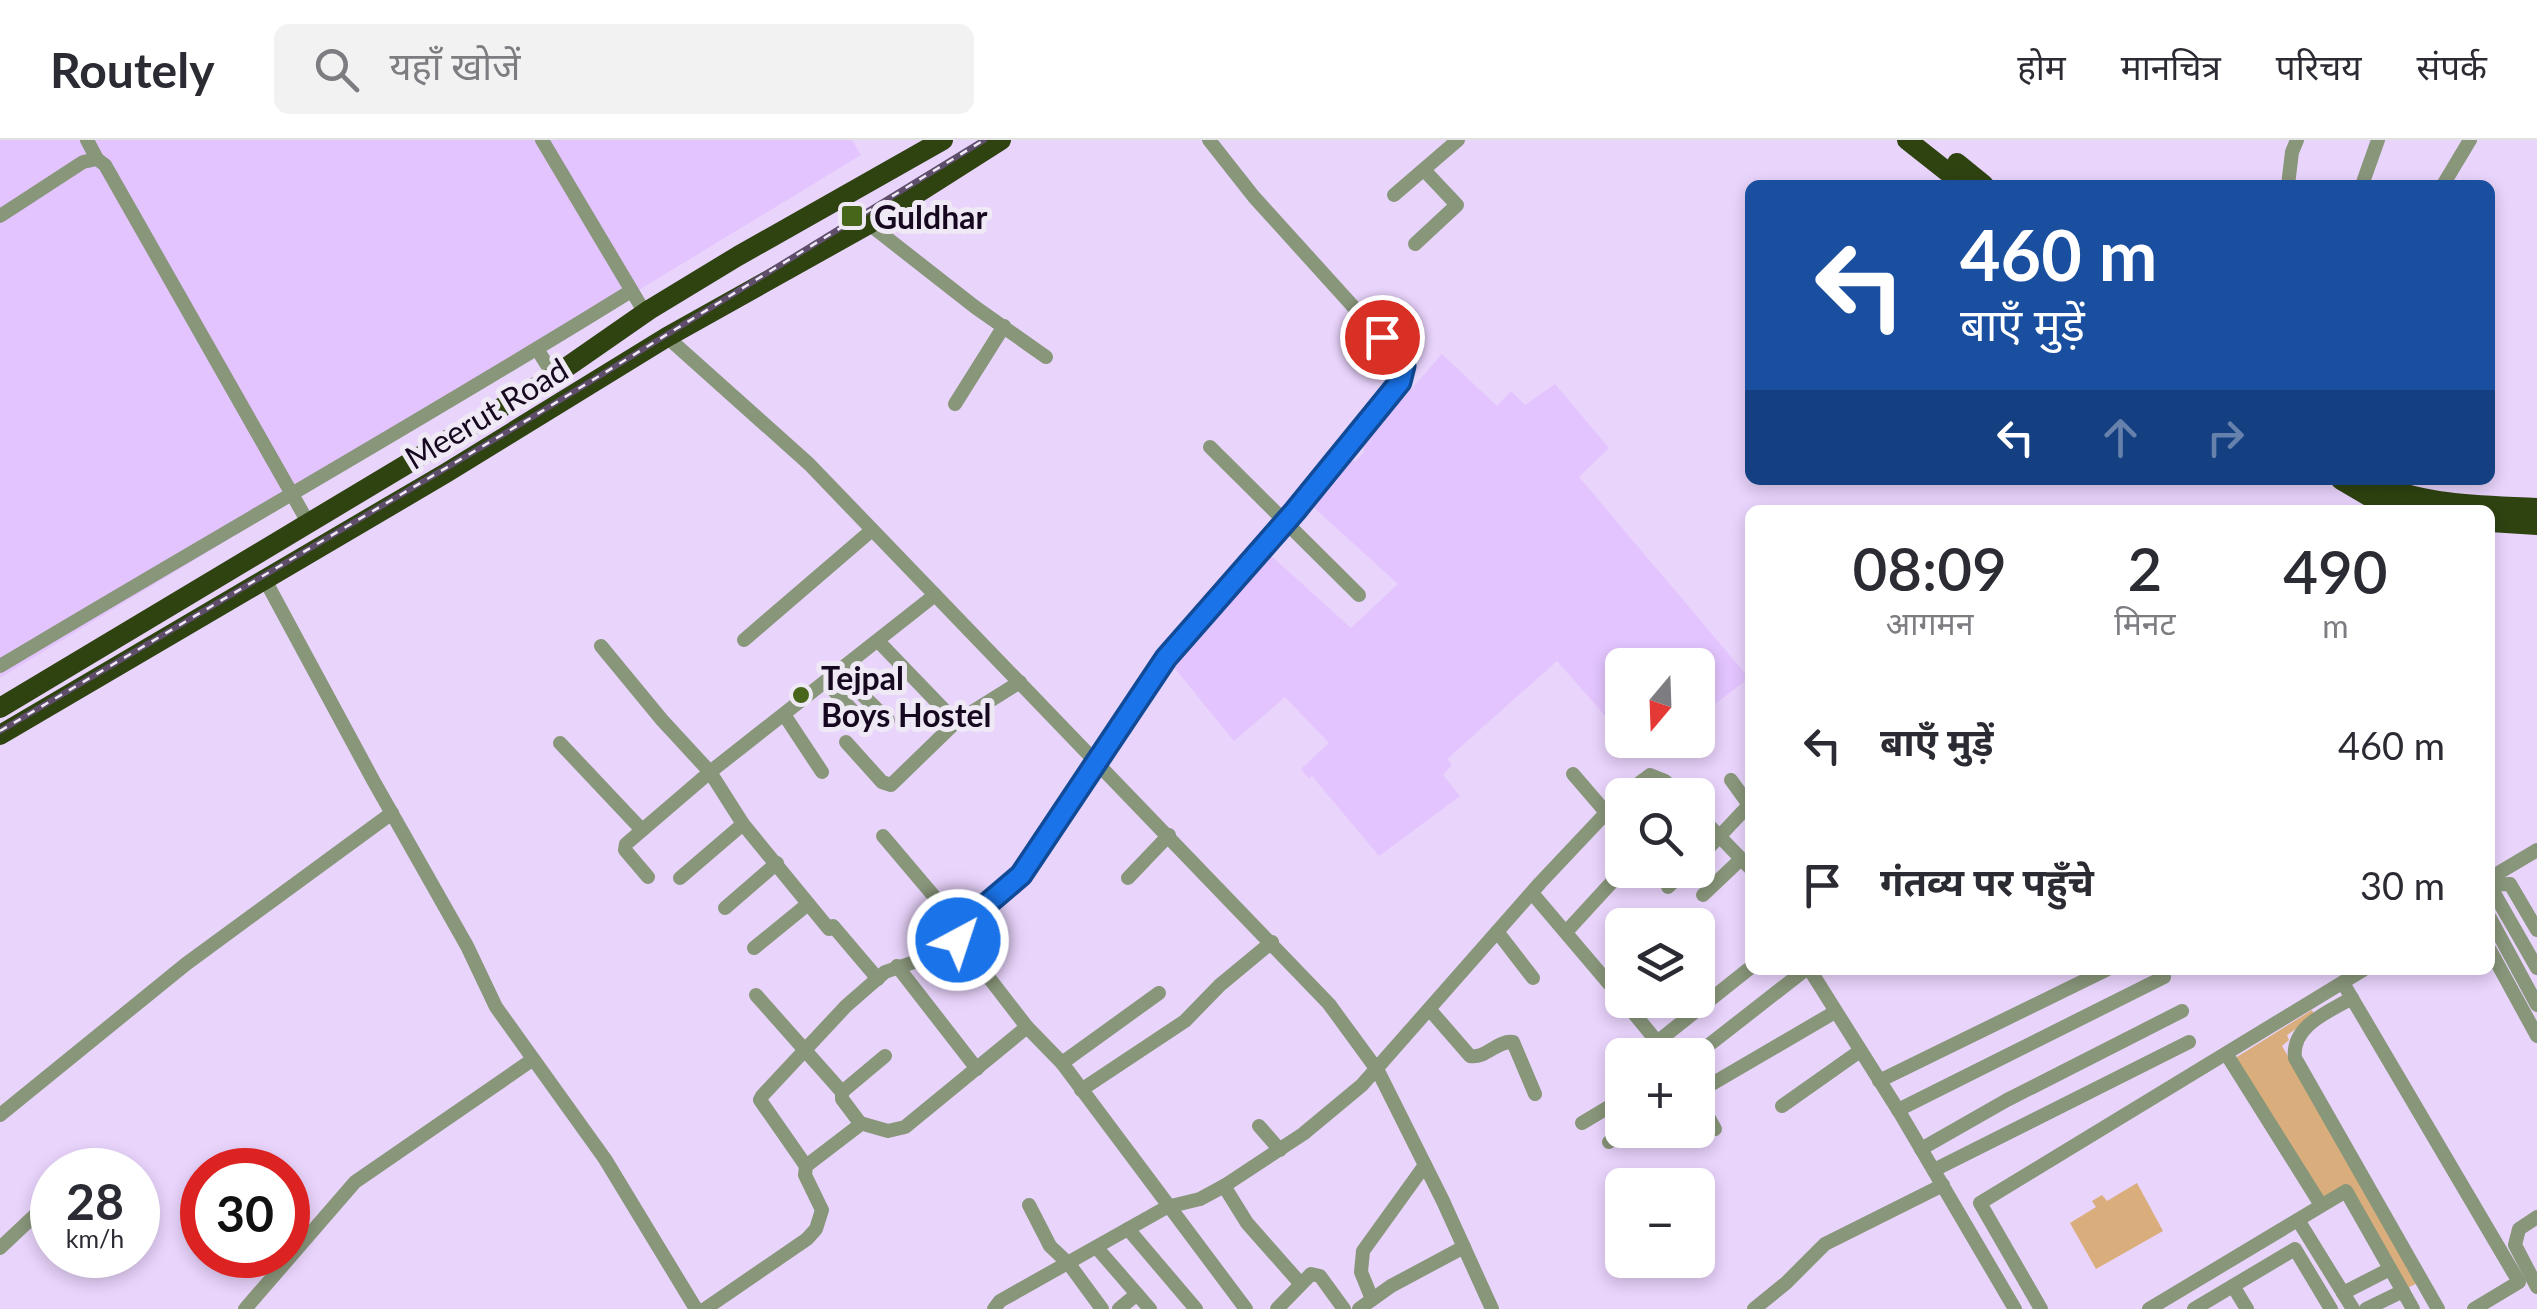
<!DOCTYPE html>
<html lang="hi">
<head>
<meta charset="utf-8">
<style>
	:root { --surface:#fff; --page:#f2f2f3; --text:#2b2b33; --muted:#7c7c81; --line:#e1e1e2 }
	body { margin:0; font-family:Lato,"Noto Sans Devanagari",sans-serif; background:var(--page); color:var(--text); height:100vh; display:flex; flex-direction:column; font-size:38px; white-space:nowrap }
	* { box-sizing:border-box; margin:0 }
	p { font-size:32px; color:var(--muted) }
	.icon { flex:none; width:55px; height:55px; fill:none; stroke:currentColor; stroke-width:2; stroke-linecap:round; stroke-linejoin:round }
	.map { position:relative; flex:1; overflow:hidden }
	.details { position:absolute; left:1745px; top:365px; width:750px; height:470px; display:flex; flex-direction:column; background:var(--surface); border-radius:15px; box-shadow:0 5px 15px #0003 }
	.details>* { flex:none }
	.guide { position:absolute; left:1745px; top:40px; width:750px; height:305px; border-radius:15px; box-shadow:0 5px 15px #0003; background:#1a4fa0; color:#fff; overflow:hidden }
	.needle { width:65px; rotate:199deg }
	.fabs { position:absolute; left:1605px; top:508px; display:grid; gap:20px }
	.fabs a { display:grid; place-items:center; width:110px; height:110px; border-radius:15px; background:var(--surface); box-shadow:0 5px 15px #0003; font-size:50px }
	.speed { position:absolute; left:30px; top:1008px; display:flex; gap:20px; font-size:50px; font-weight:700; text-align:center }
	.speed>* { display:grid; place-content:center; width:130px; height:130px; border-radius:50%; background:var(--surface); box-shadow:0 5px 15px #0003; line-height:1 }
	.speed small { font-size:25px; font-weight:400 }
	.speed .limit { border:15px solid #d22; background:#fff; color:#111 }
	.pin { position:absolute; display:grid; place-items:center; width:85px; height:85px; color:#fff; margin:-42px; border:5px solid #fff; border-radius:50%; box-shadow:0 2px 10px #0007 }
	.me { position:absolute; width:110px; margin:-55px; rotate:40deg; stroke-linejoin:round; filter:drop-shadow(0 0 8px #0008) }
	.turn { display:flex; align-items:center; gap:35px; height:210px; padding:0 50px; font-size:45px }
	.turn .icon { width:130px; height:130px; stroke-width:2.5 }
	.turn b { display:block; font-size:70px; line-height:85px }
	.lanes { display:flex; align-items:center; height:95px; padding:0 50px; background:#0003; justify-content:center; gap:50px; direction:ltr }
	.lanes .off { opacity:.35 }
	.eta { display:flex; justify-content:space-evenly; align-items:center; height:170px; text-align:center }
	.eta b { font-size:60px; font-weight:600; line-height:70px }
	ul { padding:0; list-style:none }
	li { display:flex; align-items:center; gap:30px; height:140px; padding:0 50px }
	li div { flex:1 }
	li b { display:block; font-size:38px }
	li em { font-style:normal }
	header { display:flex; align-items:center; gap:60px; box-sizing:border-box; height:140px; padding:0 50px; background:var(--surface); border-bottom:2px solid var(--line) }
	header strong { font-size:48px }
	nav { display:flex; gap:55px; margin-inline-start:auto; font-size:35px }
	.search { width:700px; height:90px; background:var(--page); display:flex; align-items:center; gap:25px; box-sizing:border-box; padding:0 35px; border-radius:15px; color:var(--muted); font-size:38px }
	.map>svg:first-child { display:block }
	.built { fill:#e3c4fe }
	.green { fill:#daae7c }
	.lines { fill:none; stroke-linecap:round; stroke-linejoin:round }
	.minor { stroke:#88967a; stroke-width:14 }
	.highway { stroke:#2f4311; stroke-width:20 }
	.rail-casing { stroke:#5e4e6b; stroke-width:6 }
	.rail { stroke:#efe8f5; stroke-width:2.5; stroke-dasharray:8; stroke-linecap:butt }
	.route-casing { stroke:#114b97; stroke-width:25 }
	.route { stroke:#1a73e8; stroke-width:18 }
	.poi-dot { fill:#47661a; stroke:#efe8f5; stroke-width:4 }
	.labels { text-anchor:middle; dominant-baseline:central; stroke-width:10; stroke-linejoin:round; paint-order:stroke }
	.poi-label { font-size:32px; font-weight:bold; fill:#16081f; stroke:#efe8f5; text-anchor:start }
	.street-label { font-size:32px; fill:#16081f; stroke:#efe8f5 }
</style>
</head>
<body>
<header>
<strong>Routely</strong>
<div class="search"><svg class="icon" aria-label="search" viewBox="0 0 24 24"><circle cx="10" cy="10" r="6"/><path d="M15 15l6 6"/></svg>यहाँ खोजें</div>
<nav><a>होम</a><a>मानचित्र</a><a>परिचय</a><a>संपर्क</a></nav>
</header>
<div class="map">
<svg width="2537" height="1169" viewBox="0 0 2537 1169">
	<rect width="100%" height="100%" fill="#e9d4fc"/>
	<g class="built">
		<polygon points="0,0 852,0 861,15 0,538"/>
		<polygon points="1442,214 1497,266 1511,251 1525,265 1555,244 1609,308 1579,337 1749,538 1698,577 1698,525 1622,525 1622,595 1557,521 1447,619 1452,625 1443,635 1460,656 1379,716 1312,636 1309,639 1301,629 1329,603 1285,557 1234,601 1168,520 1268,413 1351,488 1398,444 1311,365 1350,320 1356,321 1364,312 1364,304 1372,294"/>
	</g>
	<g class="green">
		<polygon points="2312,870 2315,876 2287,895 2289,900 2282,906 2419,1142 2404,1150 2346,1051 2322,1062 2232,920"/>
		<polygon points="2137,1043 2163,1091 2096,1129 2070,1083 2096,1067 2092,1061 2102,1055 2107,1061"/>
	</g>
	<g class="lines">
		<g class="minor">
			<polyline points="87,0 97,19"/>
			<polyline points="542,0 645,173"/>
			<polyline points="1209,0 1254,57 1398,216 1404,226 1403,235 1295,371 1166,518 1021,735 960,787 956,795 1027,887 1062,923 1246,1169"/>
			<polyline points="2288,45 2292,12 2297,0"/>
			<polyline points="2362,45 2378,0"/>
			<polyline points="2443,45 2470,0"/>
			<polyline points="1394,55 1458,0"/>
			<polyline points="0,76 83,22 97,19 105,25 309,384"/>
			<polyline points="869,84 975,167 1046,217"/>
			<polyline points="1415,104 1457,65 1424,30"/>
			<polyline points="667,197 809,324 1329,864 1378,931 1443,1061 1492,1169"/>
			<polyline points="537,209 554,236"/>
			<polyline points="955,264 1004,186"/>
			<polyline points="1210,307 1359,455"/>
			<polyline points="264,438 373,640 467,806 496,867 605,1019 696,1169"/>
			<polyline points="744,500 872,390"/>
			<polyline points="878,501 956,582"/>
			<polyline points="601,506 662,580 710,632 743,684 829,789"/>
			<path d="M0,526C210,400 423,280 631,151"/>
			<polyline points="839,532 888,580"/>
			<polyline points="827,543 864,583"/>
			<polyline points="785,576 822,632"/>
			<polyline points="846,602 882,642 891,645 956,582 1020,542"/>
			<polyline points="560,603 642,690"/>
			<polyline points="1573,634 1622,691"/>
			<polyline points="1623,655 1650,635 1665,641 1679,655"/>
			<polyline points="1698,674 1750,728"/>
			<polyline points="883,696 960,787"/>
			<polyline points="1698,719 1749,665 1731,640"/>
			<polyline points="648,737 625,710 626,704 710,632 935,455"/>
			<polyline points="680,738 743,684"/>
			<polyline points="1128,738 1169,695"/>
			<polyline points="2490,738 2537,710"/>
			<polyline points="2490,745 2510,744 2537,790"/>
			<polyline points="2490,746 2537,828"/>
			<polyline points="1668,747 1686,730"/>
			<polyline points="1532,753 1622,859"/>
			<polyline points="1703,755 1741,719"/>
			<polyline points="725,768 777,723"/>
			<polyline points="2490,778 2537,865"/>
			<polyline points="833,786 878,839"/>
			<polyline points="1566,792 1623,730"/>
			<polyline points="1499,794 1533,838"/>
			<polyline points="754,808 808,764"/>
			<polyline points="2490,810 2537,896"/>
			<polyline points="897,826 977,929"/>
			<polyline points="1810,830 1900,973 2015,1169"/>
			<polyline points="2343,843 2519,1142 2474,1169"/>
			<polyline points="756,855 842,952"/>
			<path d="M2352,858C2328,872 2291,886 2295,918L2438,1169"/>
			<polyline points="1623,860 1668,915"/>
			<path d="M1430,870L1470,916C1486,919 1497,900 1513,902L1535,954"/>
			<polyline points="1633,915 1657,902 1750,828"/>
			<polyline points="1696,915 1805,830"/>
			<polyline points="2227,915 2321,1065"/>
			<polyline points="1062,923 1159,853"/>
			<polyline points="1879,941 2106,830"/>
			<polyline points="1081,950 1185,881 1220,845 1272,802"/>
			<polyline points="1698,952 1835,872"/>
			<polyline points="1698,958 1715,989"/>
			<polyline points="1782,966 1860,911"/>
			<polyline points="1898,970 2164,837"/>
			<polyline points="0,975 186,824 392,673"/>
			<polyline points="860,983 888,991 905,987 1027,887"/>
			<polyline points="1582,983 1622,959"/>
			<polyline points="1259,986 1280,1010"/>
			<polyline points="1609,1002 1630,990"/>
			<polyline points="1921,1009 2007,960 2182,871"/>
			<polyline points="806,1026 760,960 762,956 846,866 885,832 923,819 956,795"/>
			<polyline points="1934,1030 2189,902"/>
			<polyline points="1224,1046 1247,1083 1300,1143"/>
			<polyline points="1029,1065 1050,1106 1069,1124 1102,1169"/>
			<polyline points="2537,1077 2519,1089 2515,1105 2537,1147"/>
			<polyline points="2298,1080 2353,1169"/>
			<polyline points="1128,1089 1196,1169"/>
			<polyline points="0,1108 52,1059"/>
			<polyline points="1097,1108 1150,1169"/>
			<polyline points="2233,1146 2247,1169"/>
			<polyline points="2343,1153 2390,1129"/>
			<polyline points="1372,1159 1361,1132 1363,1111 1425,1025"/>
			<polyline points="245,1169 355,1042 532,920"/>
			<polyline points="705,1169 807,1099 816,1089 822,1070 805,1035 806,1026 857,987 860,983 842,959 842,952 885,916"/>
			<polyline points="994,1169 1000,1161 1167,1067 1200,1059 1224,1046 1303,994 1362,945 1540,743 1622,656"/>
			<polyline points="1119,1169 1137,1154"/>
			<polyline points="1277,1169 1311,1134 1320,1136 1344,1169"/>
			<polyline points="1359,1169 1391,1146 1464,1107"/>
			<polyline points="1754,1169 1786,1143 1825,1104 1943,1045"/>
			<polyline points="2041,1169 1980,1063 2363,830"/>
			<polyline points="2149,1169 2346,1051 2413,1169"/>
			<polyline points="2194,1169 2295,1109 2331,1169"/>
			<polyline points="2366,1169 2403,1151"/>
		</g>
		<g class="highway">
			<polyline points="1907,0 1964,45"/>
			<polyline points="1957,23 1984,45"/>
			<polyline points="2341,340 2375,360 2409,370"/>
			<path d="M2369,340C2420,366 2481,365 2537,368"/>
			<polyline points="2490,382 2537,385"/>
			<polyline points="0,568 554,236 649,170 738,116 943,0"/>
			<polyline points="0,595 446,333 667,197 869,84 1001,0"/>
		</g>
		<defs>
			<polyline id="rail" points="0,591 534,276 984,0"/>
		</defs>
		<use href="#rail" class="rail-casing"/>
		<use href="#rail" class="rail"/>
	</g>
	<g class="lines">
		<defs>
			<polyline id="route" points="958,800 960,787 1021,735 1166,518 1295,371 1400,242 1404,226 1382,197"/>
		</defs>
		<use href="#route" class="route-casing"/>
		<use href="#route" class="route"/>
	</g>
	<g class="poi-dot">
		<rect x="840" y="64" width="24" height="24" rx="5"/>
		<circle cx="801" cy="555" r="10"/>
	</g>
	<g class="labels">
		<g class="poi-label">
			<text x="874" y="76">Guldhar</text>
			<text x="821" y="537">Tejpal<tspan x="821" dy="37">Boys Hostel</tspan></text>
		</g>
		<g class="street-label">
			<text transform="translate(486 273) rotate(-31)">Meerut Road</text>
		</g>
	</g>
</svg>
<div class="fabs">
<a><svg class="needle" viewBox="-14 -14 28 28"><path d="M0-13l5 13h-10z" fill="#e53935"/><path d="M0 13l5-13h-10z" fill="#7c7c81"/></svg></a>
<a><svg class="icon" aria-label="search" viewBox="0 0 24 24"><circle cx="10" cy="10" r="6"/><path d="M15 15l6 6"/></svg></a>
<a><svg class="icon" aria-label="layers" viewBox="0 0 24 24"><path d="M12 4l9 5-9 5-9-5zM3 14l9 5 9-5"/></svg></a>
<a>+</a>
<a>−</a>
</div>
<div class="speed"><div>28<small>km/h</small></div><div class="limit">30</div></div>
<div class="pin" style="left:1382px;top:197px;background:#d93025"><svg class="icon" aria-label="arrive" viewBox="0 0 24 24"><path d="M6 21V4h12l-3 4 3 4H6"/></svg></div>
<svg class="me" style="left:958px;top:800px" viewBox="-20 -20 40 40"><circle r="17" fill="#1a73e8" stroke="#fff" stroke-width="3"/><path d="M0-11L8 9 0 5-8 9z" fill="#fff"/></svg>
<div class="guide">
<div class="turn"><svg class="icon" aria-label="left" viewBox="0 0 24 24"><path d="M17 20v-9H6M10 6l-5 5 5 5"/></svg><div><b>460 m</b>बाएँ मुड़ें</div></div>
<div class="lanes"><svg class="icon" aria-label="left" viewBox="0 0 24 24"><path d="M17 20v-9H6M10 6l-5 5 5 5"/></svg><svg class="icon off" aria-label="ahead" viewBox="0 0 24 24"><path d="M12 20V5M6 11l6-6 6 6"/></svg><svg class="icon off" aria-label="right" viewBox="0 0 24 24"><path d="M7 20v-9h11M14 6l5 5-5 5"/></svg></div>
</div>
<section class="details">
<div class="eta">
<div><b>08:09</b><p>आगमन</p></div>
<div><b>2</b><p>मिनट</p></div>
<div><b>490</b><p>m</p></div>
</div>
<ul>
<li><svg class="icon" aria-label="left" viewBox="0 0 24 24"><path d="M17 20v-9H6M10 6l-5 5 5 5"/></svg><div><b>बाएँ मुड़ें</b></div><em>460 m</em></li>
<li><svg class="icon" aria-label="arrive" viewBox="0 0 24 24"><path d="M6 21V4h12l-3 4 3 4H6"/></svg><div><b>गंतव्य पर पहुँचे</b></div><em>30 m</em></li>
</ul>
</section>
</div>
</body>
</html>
